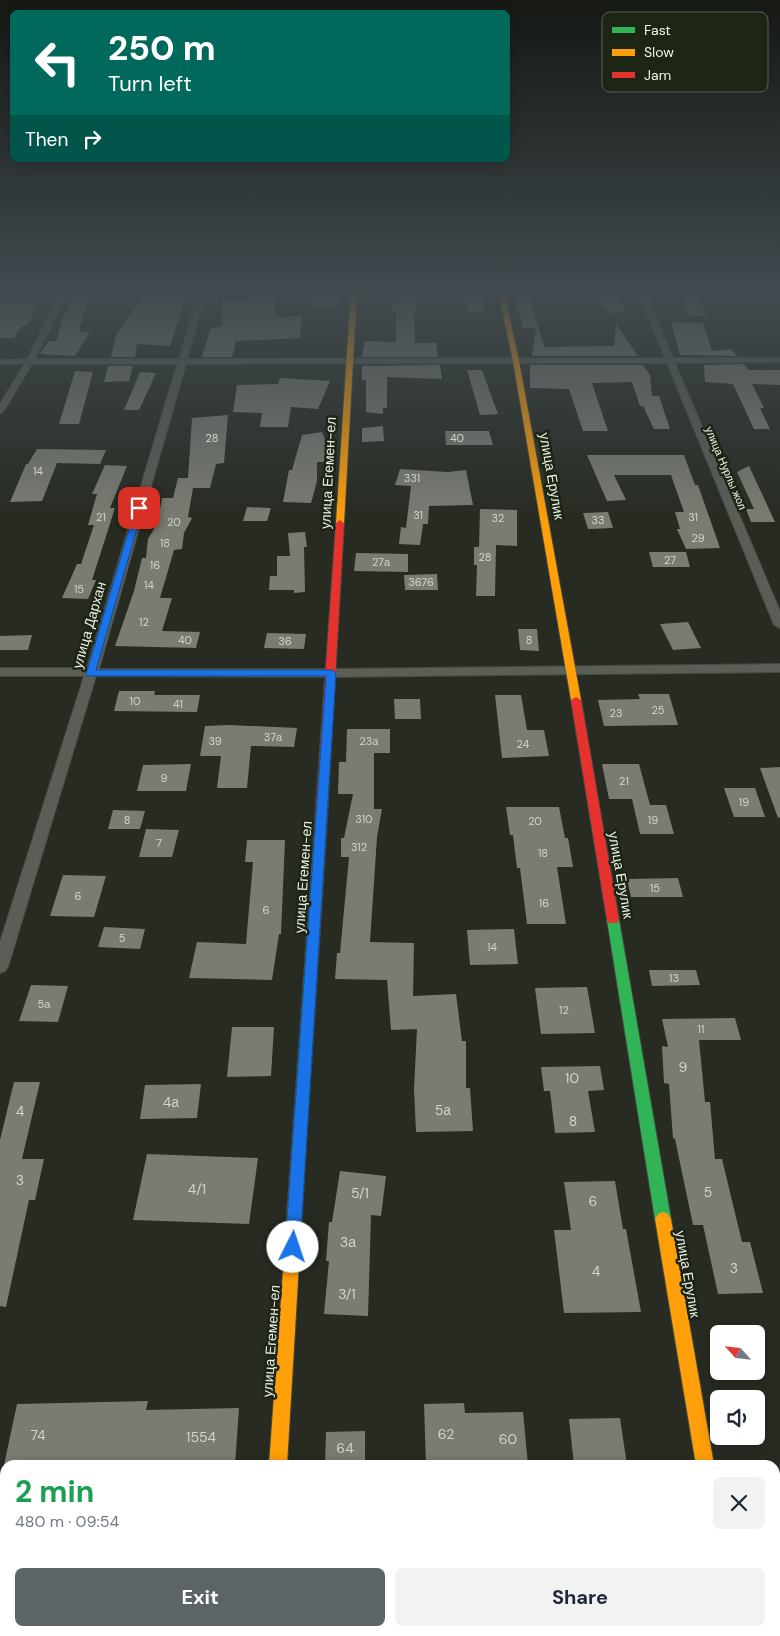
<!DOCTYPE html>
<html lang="en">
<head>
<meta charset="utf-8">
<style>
	:root { --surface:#fff; --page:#f2f2f3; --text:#1f2937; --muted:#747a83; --accent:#5d6468 }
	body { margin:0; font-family:"DM Sans",sans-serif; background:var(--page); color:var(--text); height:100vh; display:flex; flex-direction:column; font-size:19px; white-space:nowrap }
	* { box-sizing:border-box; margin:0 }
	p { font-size:16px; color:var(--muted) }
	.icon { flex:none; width:28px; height:28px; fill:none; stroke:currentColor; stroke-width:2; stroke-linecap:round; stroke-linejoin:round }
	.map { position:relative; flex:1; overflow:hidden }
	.panel { position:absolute; left:0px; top:1460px; width:780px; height:176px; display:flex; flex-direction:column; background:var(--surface); border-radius:15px 15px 0 0; box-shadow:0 2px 12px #0003 }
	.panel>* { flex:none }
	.top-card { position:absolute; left:10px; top:10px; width:500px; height:152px; border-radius:8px; box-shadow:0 2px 12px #0003; background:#00695c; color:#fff; overflow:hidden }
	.needle { width:32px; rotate:297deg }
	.tools { position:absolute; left:710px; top:1325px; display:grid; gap:10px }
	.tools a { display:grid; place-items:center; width:55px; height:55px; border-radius:8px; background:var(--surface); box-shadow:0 2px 12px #0003; font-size:25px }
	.pin { position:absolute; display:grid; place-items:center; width:42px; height:42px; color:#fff; margin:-21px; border-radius:10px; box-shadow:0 2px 8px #0006 }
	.me { position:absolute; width:55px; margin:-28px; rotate:4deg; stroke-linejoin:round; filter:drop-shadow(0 0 4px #0008) }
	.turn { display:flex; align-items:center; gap:18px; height:105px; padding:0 15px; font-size:22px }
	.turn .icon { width:65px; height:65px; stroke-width:2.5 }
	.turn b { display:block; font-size:35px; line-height:42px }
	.then { display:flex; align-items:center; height:48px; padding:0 15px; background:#0003; gap:10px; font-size:19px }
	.round { display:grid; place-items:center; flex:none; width:52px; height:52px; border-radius:8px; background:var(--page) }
	.head { display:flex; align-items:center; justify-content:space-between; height:85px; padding:0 15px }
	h1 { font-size:30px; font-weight:700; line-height:38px; color:#1e9e55 }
	.button { display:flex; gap:10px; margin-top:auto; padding:10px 15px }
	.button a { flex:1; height:58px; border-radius:8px; background:var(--accent); color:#fff; font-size:20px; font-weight:700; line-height:58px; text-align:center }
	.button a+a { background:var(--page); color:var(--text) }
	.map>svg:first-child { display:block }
	.building { fill:#7a7c73 }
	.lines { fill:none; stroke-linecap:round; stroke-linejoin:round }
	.street-casing { stroke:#444840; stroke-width:2 }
	.fast-casing { stroke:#444840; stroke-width:2 }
	.slow-casing { stroke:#444840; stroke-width:2 }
	.jam-casing { stroke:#444840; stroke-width:2 }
	.street { fill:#5a5e57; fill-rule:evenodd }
	.fast { fill:#30b455; fill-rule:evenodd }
	.slow { fill:#ff9f0a; fill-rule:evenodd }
	.jam { fill:#e5322d; fill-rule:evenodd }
	.route { fill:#1a73e8; stroke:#114b97 }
	.labels { text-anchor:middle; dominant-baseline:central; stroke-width:5; stroke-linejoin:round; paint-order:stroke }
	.number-label { font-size:11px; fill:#d0d5cb }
	.far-street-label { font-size:11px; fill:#edf3e8; stroke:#1d2514 }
	.street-label { font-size:14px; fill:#edf3e8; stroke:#1d2514 }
	.near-number-label { font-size:14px; fill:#d0d5cb }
	.key { fill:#1d2514; stroke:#5b6354; stroke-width:1 }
	.key-label { font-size:14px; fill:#edf3e8 }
</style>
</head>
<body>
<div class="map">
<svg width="780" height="1636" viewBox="0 0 780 1636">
	<rect width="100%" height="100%" fill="#272b22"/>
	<g class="building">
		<polygon points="168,291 188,291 170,346 137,344 135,357 111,357 116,335 144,295 165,295"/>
		<polygon points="252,291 275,291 275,317 302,316 300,338 236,341 232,357 202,357 211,328 222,327 223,299 252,298"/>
		<polygon points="513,291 528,291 544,347 614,346 616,324 638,356 532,356 536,328 523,328 519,313 517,313"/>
		<polygon points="313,292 336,292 337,306 313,306"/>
		<polygon points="396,293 420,294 414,313 415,343 436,343 438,357 362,357 365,341 396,342 396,312 390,312"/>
		<polygon points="592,293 619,293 626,312 608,313"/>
		<polygon points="463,294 482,294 484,311 468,312"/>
		<polygon points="74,296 89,296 79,331 90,332 75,356 40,354 49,341 56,341 64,315"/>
		<polygon points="680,296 697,296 707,316 690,316"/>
		<polygon points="40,303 26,326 22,326 14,338 0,338 0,304"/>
		<polygon points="671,322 703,323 712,351 731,349 737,356 680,355"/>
		<polygon points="744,364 748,370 780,370 780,385 752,384 764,408 760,408 770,429 754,429 733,384 705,382 704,365"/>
		<polygon points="440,365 442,379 387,377 387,408 383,408 383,414 366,412 366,380 362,380 362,366"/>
		<polygon points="530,365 643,365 650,375 652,396 659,396 670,429 654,429 643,406 640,406 632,382 592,383 608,431 583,431 569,389 530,388"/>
		<polygon points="108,366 133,366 129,381 104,382"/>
		<polygon points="467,370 482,370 498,414 480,415"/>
		<polygon points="75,371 93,372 79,424 59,424"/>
		<polygon points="140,372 156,373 139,410 124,410"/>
		<polygon points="280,378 330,381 318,409 291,407 288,427 260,427 262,413 233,412 237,385 278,384"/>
		<polygon points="228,415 224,463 216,464 210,488 193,488 188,517 192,518 184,533 182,549 174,550 160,598 172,598 162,631 200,632 196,648 115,646 134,591 142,558 146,558 148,539 157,524 162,498 173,498 178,478 188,478 192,418"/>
		<polygon points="383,426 384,441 362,442 362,428"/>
		<polygon points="445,431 489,431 493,445 446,445"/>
		<polygon points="322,432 328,447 324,462 317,462 317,481 311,503 283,502 289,470 292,470 302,435"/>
		<polygon points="37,449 106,450 100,464 57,463 42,501 10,502 26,464 28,464"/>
		<polygon points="587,455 684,455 695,485 698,485 720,548 686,549 677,529 680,529 675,512 684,512 671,475 614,475 626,500 607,501"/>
		<polygon points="105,465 127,466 110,508 115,508 92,580 96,580 88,599 62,598 77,564 81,564 94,525 88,525 97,494 92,494"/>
		<polygon points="749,466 775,522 751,522 746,509 754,509 737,472"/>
		<polygon points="400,469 448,472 466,470 473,505 429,506 428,524 423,524 420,545 399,544 401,527 406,528 411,486 395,485"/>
		<polygon points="247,507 271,508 267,521 243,521"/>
		<polygon points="480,509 517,510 517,546 496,545 495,596 476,596 477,565 474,565 474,547 479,547"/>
		<polygon points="608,512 613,528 588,529 583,513"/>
		<polygon points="305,532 307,547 304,547 305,592 294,593 294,590 269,590 270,576 277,576 277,556 290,556 288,533"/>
		<polygon points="649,552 686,552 690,567 653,567"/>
		<polygon points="356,553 408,554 408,572 354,571"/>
		<polygon points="437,574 438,590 405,590 404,575"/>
		<polygon points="688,622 701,648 673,650 660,624"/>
		<polygon points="518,629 537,629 539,651 520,650"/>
		<polygon points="267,633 306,634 304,649 264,648"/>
		<polygon points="32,635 28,650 0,650 0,636"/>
		<polygon points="119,691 155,691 154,695 200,695 197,712 114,711"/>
		<polygon points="638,694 669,694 678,725 604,726 598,700 640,699"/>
		<polygon points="495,695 521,695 527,730 544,730 549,756 502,758"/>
		<polygon points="394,699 420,699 421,719 395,719"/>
		<polygon points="229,725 297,728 294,747 251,746 247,788 217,788 221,756 200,756 205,726"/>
		<polygon points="347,729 390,729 390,753 374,753 374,809 382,809 377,837 370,942 414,943 413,996 456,994 462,1041 466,1041 466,1088 470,1088 473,1131 416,1132 414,1089 417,1029 391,1030 387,980 335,979 337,953 340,953 349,857 341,857 341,838 344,838 353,794 338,794 339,762 346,762"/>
		<polygon points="191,764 186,791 137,791 143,765"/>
		<polygon points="602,764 639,764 650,805 666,805 674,834 640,834 632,799 609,799"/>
		<polygon points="780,767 780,817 778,818 760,768"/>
		<polygon points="724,788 755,788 765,817 734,817"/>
		<polygon points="506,807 559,807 565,838 568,838 573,867 557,867 566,924 527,924 520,868 517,868 513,835 510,835"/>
		<polygon points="113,810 145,811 140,829 108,829"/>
		<polygon points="146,829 179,830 172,857 139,857"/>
		<polygon points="247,840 285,840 281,934 279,934 272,980 189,978 197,942 246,944 253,862 245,862"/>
		<polygon points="63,875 106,876 94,917 50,916"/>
		<polygon points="678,878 683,897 631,897 627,879"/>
		<polygon points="104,927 145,929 140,949 98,947"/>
		<polygon points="514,929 518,964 470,965 467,930"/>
		<polygon points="649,970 696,970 700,985 652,986"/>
		<polygon points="31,985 68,986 58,1022 19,1021"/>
		<polygon points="587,987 595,1033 541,1034 535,988"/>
		<polygon points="735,1018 741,1040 699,1040 705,1102 710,1102 715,1159 722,1159 742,1242 750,1242 763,1293 718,1294 703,1225 693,1225 675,1139 673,1138 669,1084 664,1083 662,1046 668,1047 662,1019"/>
		<polygon points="232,1027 274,1027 271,1076 227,1077"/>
		<polygon points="600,1066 604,1090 588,1091 595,1132 555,1133 550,1091 544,1091 541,1067"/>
		<polygon points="14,1082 40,1082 22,1159 44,1159 35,1200 29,1200 6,1307 0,1306 0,1140"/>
		<polygon points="201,1084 197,1118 140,1119 145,1085"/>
		<polygon points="147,1154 258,1158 249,1224 133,1220"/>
		<polygon points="340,1171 386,1176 381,1216 371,1215 368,1316 324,1314 329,1261 326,1261 329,1222 332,1222"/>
		<polygon points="615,1181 623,1229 626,1229 641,1312 564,1313 554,1230 571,1230 564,1182"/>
		<polygon points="148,1401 146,1410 239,1408 235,1465 4,1465 17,1404"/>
		<polygon points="464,1403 465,1413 523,1412 528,1465 426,1465 424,1404"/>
		<polygon points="620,1418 627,1465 574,1465 569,1419"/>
		<polygon points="365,1431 365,1465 325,1465 326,1432"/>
	</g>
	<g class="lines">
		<defs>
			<polygon id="street" points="62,291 70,291 35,359 179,359 199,291 207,291 187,359 665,358 637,291 645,291 673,358 780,358 780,362 675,363 780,611 780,628 774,625 667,363 186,364 99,669 331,669 780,664 780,672 331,677 96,676 8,967 5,971 0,973 0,942 84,676 0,676 0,668 87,668 177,364 32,364 4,411 0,414 0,404 24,364 0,364 0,360 27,359"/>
			<g id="fast">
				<polygon points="320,832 326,836 306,1146 304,1151 299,1153 294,1151 292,1146 314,836"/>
				<polygon points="613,915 617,917 619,920 671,1219 668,1224 663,1226 658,1224 655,1219 607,920 609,917"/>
			</g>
			<g id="slow">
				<polygon points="351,291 357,291 344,523 340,526 336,523"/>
				<polygon points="498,291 504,291 519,361 581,700 576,703 571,700 513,361"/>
				<polygon points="299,1139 304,1141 306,1146 287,1465 269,1465 292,1146 294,1141"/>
				<polygon points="663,1212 668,1214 671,1219 714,1465 696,1465 655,1219 658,1214"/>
			</g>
			<g id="jam">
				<polygon points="340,520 344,523 326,836 320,840 314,836 336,523"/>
				<polygon points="576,697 581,700 619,920 617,923 609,923 607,920 571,700"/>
				<rect x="775" y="1488" width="5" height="18"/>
				<rect x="0" y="1495" width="5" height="18"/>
			</g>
		</defs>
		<use href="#street" class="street-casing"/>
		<use href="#fast" class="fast-casing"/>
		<use href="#slow" class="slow-casing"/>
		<use href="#jam" class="jam-casing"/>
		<use href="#street" class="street"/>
		<use href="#fast" class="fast"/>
		<use href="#slow" class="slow"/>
		<use href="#jam" class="jam"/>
	</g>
	<linearGradient id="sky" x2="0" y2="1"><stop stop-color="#151813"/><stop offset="0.56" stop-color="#414a4f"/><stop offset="1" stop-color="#414a4f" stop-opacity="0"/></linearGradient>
	<rect width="780" height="520" fill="url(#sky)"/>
	<polygon class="route" points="136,506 143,508 96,670 332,670 336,673 300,1247 298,1253 293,1255 287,1253 285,1247 326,676 87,676 86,674"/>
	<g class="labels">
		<g class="number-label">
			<text x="212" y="438">28</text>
			<text x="457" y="438">40</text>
			<text x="38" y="471">14</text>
			<text x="412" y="478">331</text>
			<text x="418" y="515">31</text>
			<text x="101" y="517">21</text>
			<text x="693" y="517">31</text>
			<text x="498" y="518">32</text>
			<text x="598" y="520">33</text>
			<text x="174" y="522">20</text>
			<text x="698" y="538">29</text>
			<text x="165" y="543">18</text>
			<text x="485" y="557">28</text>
			<text x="670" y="560">27</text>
			<text x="381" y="562">27а</text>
			<text x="155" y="565">16</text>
			<text x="421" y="582">3676</text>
			<text x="149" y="585">14</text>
			<text x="79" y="589">15</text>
			<text x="144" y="622">12</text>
			<text x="185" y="640">40</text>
			<text x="529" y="640">8</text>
			<text x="285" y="641">36</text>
			<text x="135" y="701">10</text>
			<text x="178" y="704">41</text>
			<text x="658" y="710">25</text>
			<text x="616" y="713">23</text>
			<text x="273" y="737">37а</text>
			<text x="215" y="741">39</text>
			<text x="369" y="741">23а</text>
			<text x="523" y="744">24</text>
			<text x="164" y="778">9</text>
			<text x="624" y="781">21</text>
			<text x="744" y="802">19</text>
			<text x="364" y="819">310</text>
			<text x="127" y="820">8</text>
			<text x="653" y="820">19</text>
			<text x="535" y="821">20</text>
			<text x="159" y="843">7</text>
			<text x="359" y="847">312</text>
			<text x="543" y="853">18</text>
			<text x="655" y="888">15</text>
			<text x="78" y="896">6</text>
			<text x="544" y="903">16</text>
			<text x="266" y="910">6</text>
			<text x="122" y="938">5</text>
			<text x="492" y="947">14</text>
			<text x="674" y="978">13</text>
			<text x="44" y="1004">5а</text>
			<text x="564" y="1010">12</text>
			<text x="701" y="1029">11</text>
		</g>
		<g class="far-street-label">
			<text transform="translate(726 468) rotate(67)">улица Нурлы жол</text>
		</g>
		<g class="street-label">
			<text transform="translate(328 473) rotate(-87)">улица Егемен-ел</text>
			<text transform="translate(552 476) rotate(80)">улица Ерулик</text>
			<text transform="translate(89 625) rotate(-74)">улица Дархан</text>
			<text transform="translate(621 875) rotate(80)">улица Ерулик</text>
			<text transform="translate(303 877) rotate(-86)">улица Егемен-ел</text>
			<text transform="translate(688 1274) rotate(80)">улица Ерулик</text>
			<text transform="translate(271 1341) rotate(-86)">улица Егемен-ел</text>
		</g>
		<g class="near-number-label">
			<text x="683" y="1067">9</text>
			<text x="572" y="1078">10</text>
			<text x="171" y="1102">4а</text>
			<text x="443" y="1110">5а</text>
			<text x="20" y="1111">4</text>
			<text x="573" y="1121">8</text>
			<text x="20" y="1180">3</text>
			<text x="197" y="1189">4/1</text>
			<text x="708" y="1192">5</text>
			<text x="360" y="1193">5/1</text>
			<text x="593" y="1201">6</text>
			<text x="348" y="1242">3а</text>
			<text x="734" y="1268">3</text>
			<text x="596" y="1271">4</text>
			<text x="347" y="1294">3/1</text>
			<text x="446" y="1434">62</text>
			<text x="38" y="1435">74</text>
			<text x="201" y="1437">1554</text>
			<text x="508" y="1439">60</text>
			<text x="345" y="1448">64</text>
		</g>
	</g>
	<rect x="602" y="12" width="166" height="80" rx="8" class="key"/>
	<rect x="612" y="27" width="23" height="6" fill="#30b455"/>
	<rect x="612" y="49" width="23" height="7" fill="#ff9f0a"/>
	<rect x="612" y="72" width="23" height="6" fill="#e5322d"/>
	<g class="key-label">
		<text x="644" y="35">Fast</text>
		<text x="644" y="57">Slow</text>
		<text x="644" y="80">Jam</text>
	</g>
</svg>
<div class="tools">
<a><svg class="needle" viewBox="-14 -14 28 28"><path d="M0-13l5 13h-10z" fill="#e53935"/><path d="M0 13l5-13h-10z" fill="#747a83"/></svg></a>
<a><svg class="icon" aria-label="sound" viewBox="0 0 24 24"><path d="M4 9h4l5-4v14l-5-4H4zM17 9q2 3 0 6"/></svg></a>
</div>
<div class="pin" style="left:139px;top:508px;background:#d93025"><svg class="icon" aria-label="arrive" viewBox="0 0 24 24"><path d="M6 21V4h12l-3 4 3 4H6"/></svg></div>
<svg class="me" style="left:293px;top:1247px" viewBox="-20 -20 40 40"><circle r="19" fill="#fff"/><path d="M0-13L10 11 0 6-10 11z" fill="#1a73e8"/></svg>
<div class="top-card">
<div class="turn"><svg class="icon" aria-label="left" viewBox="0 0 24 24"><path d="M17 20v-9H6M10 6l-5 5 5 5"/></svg><div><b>250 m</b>Turn left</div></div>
<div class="then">Then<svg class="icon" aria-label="right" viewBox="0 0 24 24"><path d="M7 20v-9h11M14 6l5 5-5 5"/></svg></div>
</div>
<section class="panel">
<div class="head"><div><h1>2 min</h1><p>480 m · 09:54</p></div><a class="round"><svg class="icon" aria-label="close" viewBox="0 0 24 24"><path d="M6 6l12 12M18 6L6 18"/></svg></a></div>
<div class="button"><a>Exit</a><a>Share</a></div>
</section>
</div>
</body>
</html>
